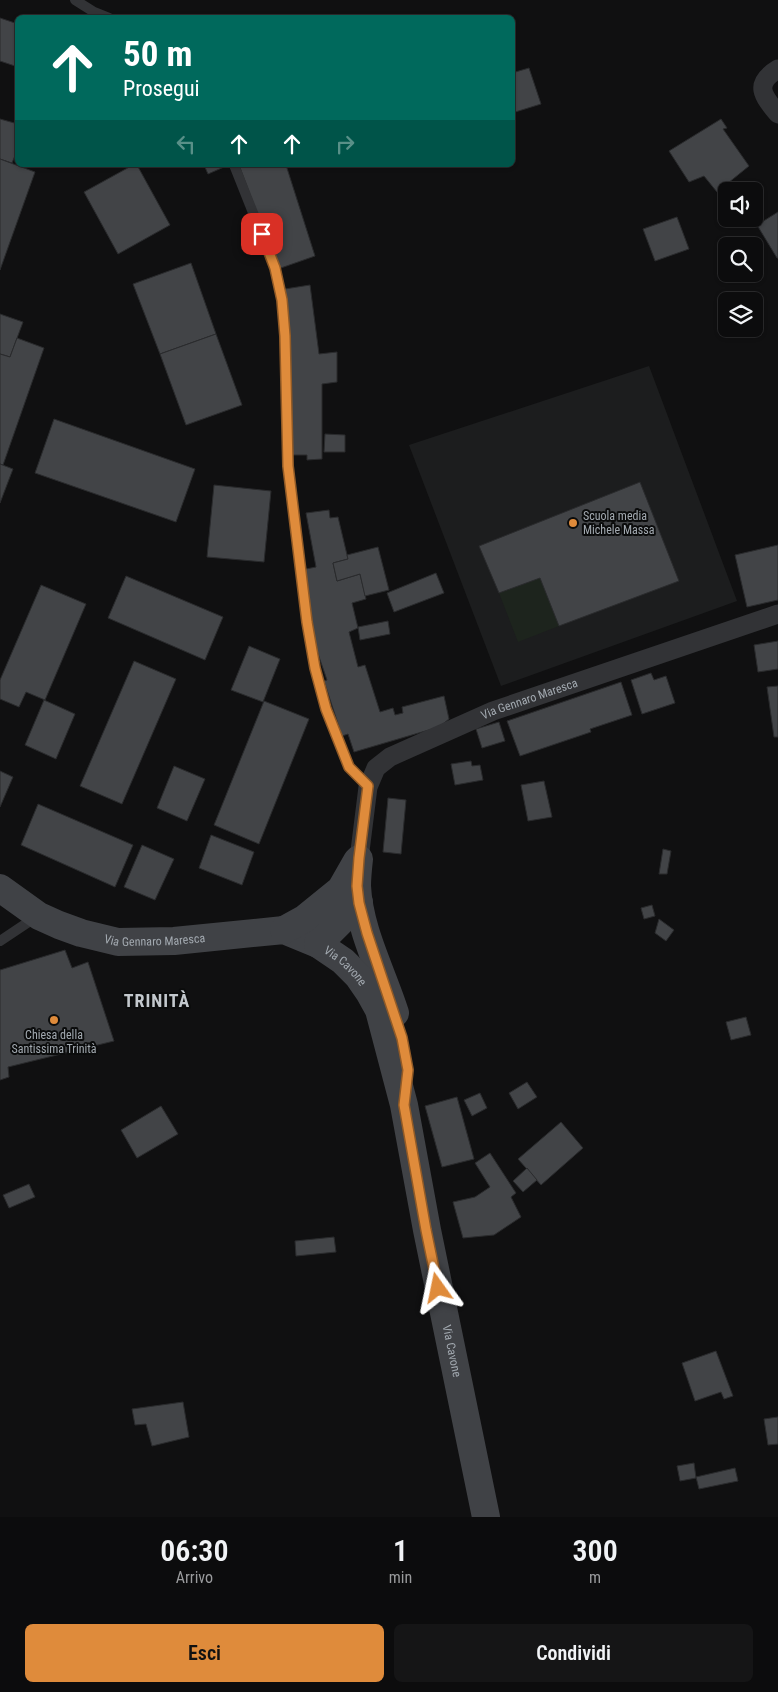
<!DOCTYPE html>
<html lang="it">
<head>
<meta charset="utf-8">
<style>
	:root { --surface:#0c0c0d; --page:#151516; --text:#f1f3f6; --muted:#9a9b9d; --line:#2c2c2e; --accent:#df8b3b }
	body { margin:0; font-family:"Roboto Condensed",sans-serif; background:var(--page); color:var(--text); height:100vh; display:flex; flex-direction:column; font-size:19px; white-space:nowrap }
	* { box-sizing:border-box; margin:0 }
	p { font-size:16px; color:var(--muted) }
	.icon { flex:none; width:28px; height:28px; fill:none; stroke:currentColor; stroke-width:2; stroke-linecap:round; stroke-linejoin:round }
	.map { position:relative; height:1517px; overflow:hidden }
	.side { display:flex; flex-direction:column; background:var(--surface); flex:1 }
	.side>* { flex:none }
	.guide { position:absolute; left:15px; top:15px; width:500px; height:152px; border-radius:8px; box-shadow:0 1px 4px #0004,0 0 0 1px var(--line); background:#00695c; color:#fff; overflow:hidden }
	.tools { position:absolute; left:718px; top:182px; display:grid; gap:10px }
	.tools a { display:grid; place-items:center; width:45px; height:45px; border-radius:8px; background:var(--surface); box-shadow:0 1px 4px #0004,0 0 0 1px var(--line); font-size:25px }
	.pin { position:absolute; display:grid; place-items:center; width:42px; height:42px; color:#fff; margin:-21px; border-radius:10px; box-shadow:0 2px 8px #0006 }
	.me { position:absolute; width:55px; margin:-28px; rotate:348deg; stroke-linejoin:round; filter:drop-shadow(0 0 4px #0008) }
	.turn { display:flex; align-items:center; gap:18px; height:105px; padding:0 25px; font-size:22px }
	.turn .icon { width:65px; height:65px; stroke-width:2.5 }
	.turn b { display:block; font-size:35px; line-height:42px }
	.lanes { display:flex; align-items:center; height:48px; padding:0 25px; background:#0003; justify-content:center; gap:25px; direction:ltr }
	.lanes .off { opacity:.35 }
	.eta { display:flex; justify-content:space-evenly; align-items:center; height:85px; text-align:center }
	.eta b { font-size:30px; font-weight:600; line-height:35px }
	.cta { display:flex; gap:10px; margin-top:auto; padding:10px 25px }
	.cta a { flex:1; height:58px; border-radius:8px; background:var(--accent); color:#111; font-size:20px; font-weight:600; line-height:58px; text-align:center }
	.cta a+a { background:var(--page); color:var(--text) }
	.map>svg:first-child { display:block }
	.built { fill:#1c1d1e }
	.green { fill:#1d241d }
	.building { fill:#424447; stroke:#2a2b2d }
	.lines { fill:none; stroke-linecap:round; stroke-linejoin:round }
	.lane { stroke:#323336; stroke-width:10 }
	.street { stroke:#323336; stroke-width:19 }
	.secondary { stroke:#404246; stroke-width:28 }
	.route-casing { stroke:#915a26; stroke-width:12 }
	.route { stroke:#df8b3b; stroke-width:9 }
	.poi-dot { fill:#df8b3b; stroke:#0b0c0c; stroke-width:2 }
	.labels { text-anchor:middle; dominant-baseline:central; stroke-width:4; stroke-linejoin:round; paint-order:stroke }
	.poi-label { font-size:12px; fill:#a3aab1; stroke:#0b0c0c; text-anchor:start }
	.street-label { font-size:12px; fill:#a3aab1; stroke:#0b0c0c }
	.district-label { font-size:18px; font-weight:bold; letter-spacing:1px; fill:#c3c8cd; stroke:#0b0c0c }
</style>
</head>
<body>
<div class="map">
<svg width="778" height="1517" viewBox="0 0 778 1517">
	<rect width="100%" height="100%" fill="#101011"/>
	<polygon class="built" points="649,366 737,601 501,686 409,445"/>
	<polygon class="green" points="540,578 559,626 518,642 499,593"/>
	<g class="building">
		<polygon points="0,18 18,24 18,67 0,61"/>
		<polygon points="529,68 541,104 512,113 512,73"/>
		<polygon points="0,119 18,124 18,148 12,163 0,159"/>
		<polygon points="721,119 727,128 723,129 749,166 717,192 704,176 689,182 669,151"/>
		<polygon points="0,159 35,172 0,270"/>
		<polygon points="133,165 137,165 170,225 118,254 84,192"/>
		<polygon points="204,165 223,165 224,167 208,174"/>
		<polygon points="239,165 286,165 315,256 278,269"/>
		<polygon points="778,212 778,258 777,258 757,225"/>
		<polygon points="677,217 689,249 655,261 643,229"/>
		<polygon points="191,263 216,334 160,354 133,284"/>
		<polygon points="310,285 319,354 337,352 337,382 322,384 322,459 307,460 307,455 292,455 285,289"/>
		<polygon points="0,314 23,322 10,357 0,354"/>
		<polygon points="216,334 242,405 186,425 160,354"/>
		<polygon points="17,338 44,348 3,465 0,464 0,354 10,357"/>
		<polygon points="54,419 195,469 176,522 35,473"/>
		<polygon points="325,434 345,435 345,452 324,452"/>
		<polygon points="0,464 13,469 0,503"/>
		<polygon points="640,482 679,581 559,626 540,578 499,593 479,546"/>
		<polygon points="214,485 271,491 264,562 207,557"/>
		<polygon points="329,510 330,518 338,517 348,559 333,563 337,581 360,574 366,599 352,603 358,628 349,632 358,667 365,665 380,712 393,708 395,715 403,713 402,707 444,696 449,719 439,727 354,752 348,734 342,736 324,681 327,680 315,645 301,570 316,567 306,513"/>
		<polygon points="778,545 778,600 747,607 735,555"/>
		<polygon points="378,547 389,590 365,596 360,574 337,581 333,563 348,559 347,555"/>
		<polygon points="436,573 444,593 394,612 387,593"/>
		<polygon points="126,576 223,617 205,660 108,618"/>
		<polygon points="41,585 86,604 45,700 26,692 19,707 0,699 0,680"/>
		<polygon points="388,621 390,634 360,640 358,627"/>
		<polygon points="778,641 778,669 758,672 754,645"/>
		<polygon points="249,646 280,659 263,702 231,690"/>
		<polygon points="134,661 176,679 122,804 80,786"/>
		<polygon points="651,673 654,680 666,676 675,703 642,714 631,680"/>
		<polygon points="621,682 632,715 590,729 591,732 520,756 507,721"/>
		<polygon points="778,686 778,737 774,737 767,687"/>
		<polygon points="44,700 75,714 56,759 25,745"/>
		<polygon points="264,701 309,719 259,844 214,825"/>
		<polygon points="499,722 505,741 482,748 476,729"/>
		<polygon points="471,761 472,766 480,765 483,780 455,785 451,764"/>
		<polygon points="174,766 205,779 187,821 157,808"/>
		<polygon points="0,771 13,777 0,807"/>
		<polygon points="544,781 552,817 528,821 521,785"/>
		<polygon points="388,798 406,800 401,854 383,852"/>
		<polygon points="38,804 133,845 115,887 21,845"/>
		<polygon points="211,835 254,852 242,885 199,868"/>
		<polygon points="142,845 174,859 155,900 124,887"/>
		<polygon points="663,849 671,851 667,874 659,874"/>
		<polygon points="652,905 655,916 644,919 641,908"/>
		<polygon points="659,919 674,930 666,941 655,933"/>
		<polygon points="65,950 72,968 88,962 114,1041 8,1067 9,1077 0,1080 0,970"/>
		<polygon points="746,1017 751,1035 731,1040 726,1022"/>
		<polygon points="527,1082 537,1097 518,1109 509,1093"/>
		<polygon points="480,1093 487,1108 472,1116 464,1100"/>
		<polygon points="457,1097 474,1159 442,1167 425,1106"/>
		<polygon points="161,1106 178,1134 137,1158 121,1130"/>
		<polygon points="561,1122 583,1148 541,1185 518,1159"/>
		<polygon points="490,1153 516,1193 511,1197 521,1217 494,1235 463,1238 453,1202 475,1197 490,1187 475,1163"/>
		<polygon points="527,1168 537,1180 523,1192 513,1181"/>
		<polygon points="29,1184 35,1197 9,1208 3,1195"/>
		<polygon points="334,1237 336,1252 296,1256 295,1241"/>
		<polygon points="716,1351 733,1396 724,1399 721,1392 695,1401 682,1363"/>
		<polygon points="183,1402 189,1437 152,1446 146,1424 135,1425 132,1409"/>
		<polygon points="778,1417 778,1444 768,1445 764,1419"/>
		<polygon points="694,1463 696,1478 680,1481 677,1466"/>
		<polygon points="735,1468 738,1481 699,1489 696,1477"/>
	</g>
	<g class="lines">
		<g class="lane">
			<polyline points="75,0 94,12 109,18"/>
			<polyline points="234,165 275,268 282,300 285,336 288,466 307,622 315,668 326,709 349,767 368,787"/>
			<polyline points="0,941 36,917"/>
		</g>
		<g class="street">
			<path d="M778,69C753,84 763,96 778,114"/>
			<path id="s1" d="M359,859L368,787L376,768L390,757L493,711L778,614"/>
		</g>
		<g class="secondary">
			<path d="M359,859C358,868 357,877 357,886C359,930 382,972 395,1013"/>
			<path id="s2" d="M0,888L39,916L59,925L81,933L118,942L174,941L284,930L318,944L343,961L358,976L369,992L379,1010L404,1105L427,1230L486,1517"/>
			<polyline points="284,930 304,919 341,889 357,861"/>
			<polyline points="318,944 359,903"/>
		</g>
	</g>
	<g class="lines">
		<defs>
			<polyline id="route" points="262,234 275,268 282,300 285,336 288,466 307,622 315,668 326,709 349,767 368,786 359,858 357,886 359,903 367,933 402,1038 408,1070 404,1105 426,1230 438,1288"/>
		</defs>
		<use href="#route" class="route-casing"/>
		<use href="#route" class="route"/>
	</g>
	<g class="poi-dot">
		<circle cx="573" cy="523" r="5"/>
		<circle cx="54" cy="1020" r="5"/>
	</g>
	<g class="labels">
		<g class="poi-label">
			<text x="583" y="516">Scuola media<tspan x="583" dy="14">Michele Massa</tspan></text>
			<text x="54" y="1035" text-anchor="middle">Chiesa della<tspan x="54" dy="14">Santissima Trinità</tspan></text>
		</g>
		<g class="street-label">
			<text stroke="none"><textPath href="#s1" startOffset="262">Via Gennaro Maresca</textPath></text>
			<text stroke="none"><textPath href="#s2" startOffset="168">Via Gennaro Maresca</textPath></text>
			<text stroke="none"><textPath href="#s2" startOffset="370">Via Cavone</textPath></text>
			<text stroke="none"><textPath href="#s2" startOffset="775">Via Cavone</textPath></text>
		</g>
		<g class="district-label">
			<text x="157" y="1000">TRINITÀ</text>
		</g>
	</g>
</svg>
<div class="tools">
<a><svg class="icon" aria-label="sound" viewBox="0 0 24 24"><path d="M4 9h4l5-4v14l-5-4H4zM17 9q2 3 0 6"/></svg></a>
<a><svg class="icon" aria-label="search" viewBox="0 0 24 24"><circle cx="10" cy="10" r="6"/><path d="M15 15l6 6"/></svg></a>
<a><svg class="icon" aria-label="layers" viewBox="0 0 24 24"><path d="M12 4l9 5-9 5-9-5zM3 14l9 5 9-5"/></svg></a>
</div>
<div class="pin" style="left:262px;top:234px;background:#d93025"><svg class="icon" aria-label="arrive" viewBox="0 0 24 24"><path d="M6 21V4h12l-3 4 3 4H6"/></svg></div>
<svg class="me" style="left:438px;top:1288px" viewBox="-20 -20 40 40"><path d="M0-17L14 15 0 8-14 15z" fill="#df8b3b" stroke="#fff" stroke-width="4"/></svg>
<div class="guide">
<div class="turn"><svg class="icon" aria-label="ahead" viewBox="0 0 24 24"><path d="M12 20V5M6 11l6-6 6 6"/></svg><div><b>50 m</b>Prosegui</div></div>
<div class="lanes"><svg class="icon off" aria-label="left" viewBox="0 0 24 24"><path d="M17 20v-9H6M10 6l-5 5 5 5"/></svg><svg class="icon" aria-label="ahead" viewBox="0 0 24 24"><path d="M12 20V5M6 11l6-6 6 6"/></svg><svg class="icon" aria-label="ahead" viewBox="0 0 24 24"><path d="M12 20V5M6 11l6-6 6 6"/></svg><svg class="icon off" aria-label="right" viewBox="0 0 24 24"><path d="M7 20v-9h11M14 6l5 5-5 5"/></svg></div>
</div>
</div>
<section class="side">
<div class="eta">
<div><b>06:30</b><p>Arrivo</p></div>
<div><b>1</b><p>min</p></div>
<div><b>300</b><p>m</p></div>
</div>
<div class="cta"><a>Esci</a><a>Condividi</a></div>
</section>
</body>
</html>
